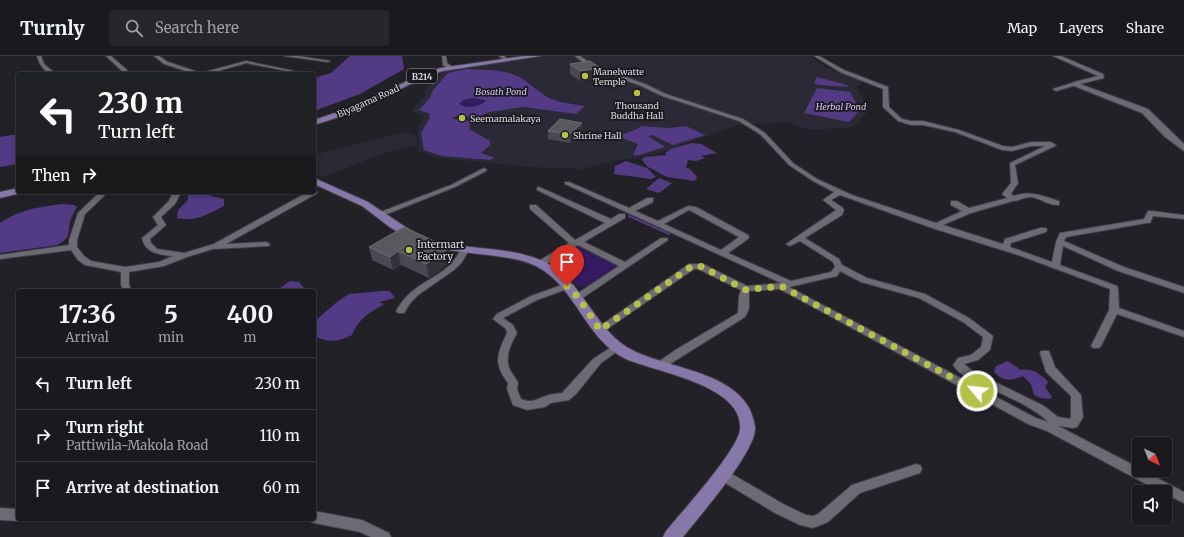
<!DOCTYPE html>
<html lang="en">
<head>
<meta charset="utf-8">
<style>
	:root { --surface:#1a191e; --page:#27262b; --text:#f1f3f6; --muted:#9fa0a4; --line:#38383c }
	body { margin:0; font-family:Merriweather,serif; background:var(--page); color:var(--text); height:100vh; display:flex; flex-direction:column; font-size:15px; white-space:nowrap }
	* { box-sizing:border-box; margin:0 }
	p { font-size:13px; color:var(--muted) }
	.icon { flex:none; width:22px; height:22px; fill:none; stroke:currentColor; stroke-width:2; stroke-linecap:round; stroke-linejoin:round }
	.map { position:relative; flex:1; overflow:hidden }
	.panel { position:absolute; left:16px; top:233px; width:300px; height:232px; display:flex; flex-direction:column; background:var(--surface); border-radius:4px; box-shadow:0 2px 6px #0003,0 0 0 1px var(--line) }
	.panel>* { flex:none }
	.top-card { position:absolute; left:16px; top:16px; width:300px; height:122px; border-radius:4px; box-shadow:0 2px 6px #0003,0 0 0 1px var(--line); background:#202124; color:#fff; overflow:hidden }
	.needle { width:26px; rotate:137deg }
	.tools { position:absolute; left:1132px; top:381px; display:grid; gap:8px }
	.tools a { display:grid; place-items:center; width:40px; height:40px; border-radius:4px; background:var(--surface); box-shadow:0 2px 6px #0003,0 0 0 1px var(--line); font-size:20px }
	.pin { position:absolute; display:grid; place-items:center; width:34px; height:34px; color:#fff; margin:-41px -17px; border-radius:50% 50% 50% 0; rotate:-45deg; box-shadow:0 0 4px #0007 }
	.pin .icon { rotate:45deg }
	.me { position:absolute; width:44px; margin:-22px; rotate:298deg; stroke-linejoin:round; filter:drop-shadow(0 0 3px #0008) }
	.turn { display:flex; align-items:center; gap:14px; height:84px; padding:0 16px; font-size:18px }
	.turn .icon { width:52px; height:52px; stroke-width:2.5 }
	.turn b { display:block; font-size:28px; line-height:34px }
	.then { display:flex; align-items:center; height:38px; padding:0 16px; background:#0003; gap:8px; font-size:15px }
	.eta { display:flex; justify-content:space-evenly; align-items:center; height:68px; text-align:center }
	.eta b { font-size:24px; font-weight:700; line-height:28px }
	ul { padding:0; list-style:none }
	li { display:flex; align-items:center; gap:12px; height:52px; padding:0 16px; border-top:1px solid var(--line) }
	li div { flex:1 }
	li b { display:block; font-size:15px }
	li em { font-style:normal }
	header { display:flex; align-items:center; gap:24px; box-sizing:border-box; height:56px; padding:0 20px; background:var(--surface); border-bottom:1px solid var(--line) }
	header strong { font-size:19px }
	nav { display:flex; gap:22px; margin-inline-start:auto; font-size:14px }
	.search { width:280px; height:36px; background:var(--page); display:flex; align-items:center; gap:10px; box-sizing:border-box; padding:0 14px; border-radius:4px; color:var(--muted); font-size:15px }
	.map>svg:first-child { display:block }
	.built { fill:#2c2936 }
	.green { fill:#341b5f }
	.water { fill:#523b84; fill-rule:evenodd }
	.lines { fill:none; stroke-linecap:round; stroke-linejoin:round }
	.stream { stroke:#523b84; stroke-width:2 }
	.minor-casing { stroke:#3e3d42; stroke-width:2 }
	.tertiary-casing { stroke:#3e3d42; stroke-width:2 }
	.primary-casing { stroke:#3e3d42; stroke-width:2 }
	.minor { fill:#6c6a72; fill-rule:evenodd }
	.tertiary { fill:#6c6a72; fill-rule:evenodd }
	.primary { fill:#8678a9; fill-rule:evenodd }
	.wall { fill:#4a4850 }
	.shaded-wall { fill:#343239 }
	.building { fill:#5a585f; stroke:#6e6c73 }
	.route { stroke:#b4c24a; stroke-width:7; stroke-dasharray:0 12.6 }
	.poi-dot { fill:#b4c24a; stroke:#1a181f; stroke-width:1.5 }
	.labels { text-anchor:middle; dominant-baseline:central; stroke-width:3.5; stroke-linejoin:round; paint-order:stroke }
	.far-poi-label { font-size:9px; fill:#dbdadf; stroke:#1a181f; text-anchor:start }
	.shield { fill:#1a181f; stroke:#a1a0a5; stroke-width:1 }
	.shield-label { font-size:9px; font-weight:bold; fill:#dbdadf }
	.far-water-label { font-size:9px; font-style:italic; fill:#d2c8f3; stroke:#1a181f }
	.far-street-label { font-size:9px; fill:#dbdadf; stroke:#1a181f }
	.poi-label { font-size:10px; fill:#dbdadf; stroke:#1a181f; text-anchor:start }
</style>
</head>
<body>
<header>
<strong>Turnly</strong>
<div class="search"><svg class="icon" aria-label="search" viewBox="0 0 24 24"><circle cx="10" cy="10" r="6"/><path d="M15 15l6 6"/></svg>Search here</div>
<nav><a>Map</a><a>Layers</a><a>Share</a></nav>
</header>
<div class="map">
<svg width="1184" height="481" viewBox="0 0 1184 481">
	<rect width="100%" height="100%" fill="#232128"/>
	<g class="built">
		<polygon points="542,0 810,0 825,11 863,25 857,31 868,55 853,71 809,74 787,66 738,69 660,97 604,107 582,113 529,111 441,102 418,95 420,87 417,75 424,61 411,54 425,40 427,32 446,13"/>
		<polygon points="401,77 414,78 418,89 382,98 323,121 314,118 314,99"/>
	</g>
	<g class="green">
		<path d="M472,42L485,44V47C477,51 466,53 458,48L463,44Z"/>
		<polygon points="579,188 621,211 594,229 579,231 566,216 552,205"/>
	</g>
	<g class="water">
		<polygon points="350,0 402,0 404,13 360,38 314,55 314,22 331,17"/>
		<path d="M466,13C483,14 500,13 515,19C529,25 538,37 551,43C561,47 574,48 585,50L576,58L523,51L489,56L473,63L468,62L469,61L458,59L452,63L471,65L469,73L490,85V89L481,97L493,101L494,102L490,104L442,100L424,94L421,77L429,63L430,58L419,54L430,42L433,34L448,17ZM472,42L485,44V46C477,51 466,53 459,48L463,44Z"/>
		<polygon points="817,21 847,29 848,31 818,29 814,27"/>
		<polygon points="817,32 850,36 860,54 849,66 804,57"/>
		<path d="M641,70L670,72L686,70L705,79L673,89L652,79L648,80L665,91L639,99H633L638,88L619,81C627,75 634,76 641,70Z"/>
		<polygon points="18,78 18,108 0,111 0,81"/>
		<polygon points="692,87 701,88 717,97 701,100 705,102 696,105 688,104 686,112 690,113 697,121 695,125 667,121 648,111 642,104 644,101 667,99 665,97 671,93"/>
		<polygon points="626,105 647,112 656,121 651,123 614,118 615,110"/>
		<polygon points="659,122 672,127 659,137 646,133"/>
		<path d="M188,136H204L203,138L224,143V150C208,158 196,166 177,162L178,154L188,144Z"/>
		<path d="M61,148L74,149L77,151C75,155 72,159 71,163C66,177 74,180 57,189L0,197V167C21,153 36,152 61,148Z"/>
		<path d="M290,225L299,226L304,232L299,235H245L246,232C256,230 267,237 277,234C281,232 286,227 290,225Z"/>
		<path d="M382,235H390L395,242L379,246L384,248C368,258 360,261 352,279C338,286 328,287 314,280V266L338,245L349,238Z"/>
		<path d="M1008,305L1021,314C1033,312 1040,318 1048,326L1045,331L1052,341L1050,343L1041,342L1034,339L1031,328L1023,320C1011,325 1004,326 994,316L996,310Z"/>
	</g>
	<g class="lines">
		<polyline class="stream" points="629,160 669,178"/>
		<defs>
			<g id="minor">
				<path d="M37,0H41L44,8L56,18C45,18 40,10 37,0Z"/>
				<polygon points="106,0 111,0 127,14 127,16 123,16"/>
				<polygon points="154,0 159,0 168,6 201,17 246,5 294,15 292,16 246,7 208,18 195,18 164,8"/>
				<polygon points="284,0 298,0 330,5 328,6"/>
				<polygon points="442,0 446,0 447,7 451,10 451,12 447,12 443,9"/>
				<polygon points="499,0 504,0 508,3 504,4"/>
				<path d="M575,0H580L593,9L645,28L666,38L743,63L765,77L793,107L817,123L852,139L936,167L962,155L951,149V145H957L969,152L1007,142L1002,138L1011,127L1010,107L1045,90H1031L1012,95L1002,94L955,76L923,69H911L898,65L883,51V33L840,16L814,0H819L844,14L888,31L889,51L902,63L911,65H923L959,74L1003,90L1012,91L1031,86H1051L1056,89L1055,90L1015,109L1018,127L1011,138L1014,140C1032,134 1042,140 1059,145V149C1049,150 1040,142 1031,141C1023,141 1019,145 1013,145L971,157L943,169L1003,188L1005,183L1040,172H1046L1047,174L1046,176L1011,187L1010,191L1052,206L1056,186L1060,177L1144,163L1148,155H1151L1184,159V163L1153,160L1150,167H1147L1066,181L1064,185L1124,211L1184,231V237L1118,215L1063,190L1060,209L1117,230L1118,232L1119,252L1184,275V281L1117,258L1101,290L1099,292H1093L1091,290L1109,254L1110,233L1021,200L932,172L840,139L831,144L843,152L844,154L842,159L805,182L839,203L842,209L867,222L925,238L969,262L993,280L990,294L978,304L964,308L973,315L1044,350L1058,361L1070,363L1071,361V340L1046,316L1040,297L1041,295H1049L1055,311L1081,339L1083,361L1077,371L1073,372L1058,370L1139,412V414H1142L1184,436V447L1165,438V436H1161L1047,375L1028,368L780,233L749,235V253L745,261L662,313L658,312L657,309L658,306L677,293L738,257L739,240L741,234L698,213H694L603,276H597L595,274L597,272L689,208H703L747,230L781,227L565,128V126H569L629,152L647,142H653V146L635,155L658,165L688,150L696,151L748,179L749,181L748,183L728,197L791,225L831,216L835,211L833,206L800,185L790,190L786,188L836,154L823,144L834,136L813,125L789,109L761,79L739,65L662,40L641,30L589,11ZM689,154L691,155L739,181L721,194L664,168ZM840,215L861,226L919,242L963,266L983,281L981,291L971,299L958,302L953,309C959,319 971,323 981,328C1002,339 1033,350 1048,366L1036,362L789,231L837,220Z"/>
				<polygon points="1075,26 1078,28 1077,29 1056,35 1053,33"/>
				<polygon points="484,112 487,114 486,115 455,131 382,160 379,160 375,158 451,129"/>
				<polygon points="539,131 611,163 619,158 625,158 625,162 584,186 625,206 661,182 667,182 668,184 581,243 575,243 573,241 575,239 619,210 578,189 543,210 537,210 536,208 537,206 569,187 530,153 530,149 536,149 575,184 605,167 537,134 537,132"/>
				<path d="M314,134L317,136L316,138L226,188L266,186L270,188L269,190L213,193L187,201L164,210L129,216V229L132,235H124L121,229V216L85,209L78,204L71,194L0,203V199L69,189V184L78,157L100,136H108L85,158L77,184V191L84,200L91,205L125,211L159,206L173,200C160,199 145,197 142,182L158,169L153,161L169,145L173,136H181L175,148L161,161L166,169L150,183L151,187L157,193L184,197L214,188L308,136H314Z"/>
				<path d="M462,192H468L469,194L462,206L454,214L418,239L411,246L404,257H398L396,255C412,228 428,228 449,210C454,205 458,199 462,192Z"/>
				<path d="M567,227L570,228L571,230L570,232L537,244L503,262L513,269L517,277C511,288 504,301 510,314C512,318 516,322 518,327L517,333L521,343C533,348 536,343 546,340C551,338 557,338 562,337L593,303L613,290H621L622,292L601,307L576,338L569,344L551,347L545,351L527,354L513,349L507,333L508,327C493,307 497,298 507,277L506,273L493,263L497,258L531,240Z"/>
				<polygon points="916,408 920,409 922,413 920,417 860,437 828,466 813,472 800,469 775,457 717,422 715,418 717,414 721,413 725,414 785,449 806,459 813,460 818,458 852,429"/>
				<polygon points="0,452 18,453 18,463 23,463 18,465 0,464"/>
				<polygon points="314,455 362,464 389,477 391,481 371,481 360,476 314,467 309,465 308,463 314,463"/>
			</g>
			<polygon id="tertiary" points="1053,0 1061,0 1103,18 1104,22 1080,28 1148,53 1184,88 1184,95 1165,81 1142,57 1074,30 1074,26 1098,20"/>
			<g id="primary">
				<polygon points="524,0 541,0 443,15 424,21 358,55 314,69 314,64 352,51 420,19 440,12"/>
				<polygon points="314,122 368,146 419,180 418,182 410,182 391,172 362,150 314,128"/>
				<polygon points="18,132 18,136 21,137 0,142 0,136"/>
				<path d="M433,185C469,194 508,190 543,205C584,223 594,276 634,295C673,314 749,317 755,371C758,393 698,462 683,481H663L666,475C681,457 739,393 740,373C744,329 655,316 626,303C585,284 576,230 536,210C508,197 462,199 429,190L428,188L429,186Z"/>
			</g>
		</defs>
		<use href="#minor" class="minor-casing"/>
		<use href="#tertiary" class="tertiary-casing"/>
		<use href="#primary" class="primary-casing"/>
		<use href="#minor" class="minor"/>
		<use href="#tertiary" class="tertiary"/>
		<use href="#primary" class="primary"/>
	</g>
	<g class="wall">
		<polygon points="570,8 600,12 600,21 580,25 570,18"/>
		<polygon points="548,75 582,75 570,87 548,83"/>
		<polygon points="369,191 452,205 429,222 401,209 393,214 372,204"/>
	</g>
	<g class="shaded-wall">
		<polygon points="600,12 600,21 580,25 580,15"/>
		<polygon points="582,67 582,75 570,87 570,78"/>
		<polygon points="449,192 452,205 429,222 426,208"/>
		<polygon points="398,195 401,209 393,214 390,201"/>
	</g>
	<g class="building">
		<polygon points="590,5 600,12 580,15 570,8"/>
		<polygon points="560,63 582,67 570,78 548,75"/>
		<polygon points="404,171 449,192 426,208 398,195 390,201 369,191"/>
	</g>
	<g class="lines">
		<polyline class="route" points="567,230 578,241 600,274 692,210 700,210 746,234 781,230 977,335"/>
	</g>
	<g class="poi-dot">
		<circle cx="585" cy="20" r="4"/>
		<circle cx="637" cy="37" r="4"/>
		<circle cx="462" cy="62" r="4"/>
		<circle cx="565" cy="79" r="4"/>
		<circle cx="409" cy="194" r="4"/>
	</g>
	<g class="labels">
		<g class="far-poi-label">
			<text x="593" y="15">Manelwatte<tspan x="593" dy="10">Temple</tspan></text>
			<text x="637" y="49" text-anchor="middle">Thousand<tspan x="637" dy="10">Buddha Hall</tspan></text>
			<text x="470" y="62">Seemamalakaya</text>
			<text x="573" y="79">Shrine Hall</text>
		</g>
		<rect class="shield" x="407" y="13" width="30" height="14" rx="3"/>
		<g class="shield-label">
			<text x="422" y="20">B214</text>
		</g>
		<g class="far-water-label">
			<text x="501" y="35">Bosath Pond</text>
			<text x="841" y="50">Herbal Pond</text>
		</g>
		<g class="far-street-label">
			<text transform="translate(368 45) rotate(-24)">Biyagama Road</text>
		</g>
		<g class="poi-label">
			<text x="417" y="188">Intermart<tspan x="417" dy="12">Factory</tspan></text>
		</g>
	</g>
</svg>
<div class="tools">
<a><svg class="needle" viewBox="-14 -14 28 28"><path d="M0-13l5 13h-10z" fill="#e53935"/><path d="M0 13l5-13h-10z" fill="#9fa0a4"/></svg></a>
<a><svg class="icon" aria-label="sound" viewBox="0 0 24 24"><path d="M4 9h4l5-4v14l-5-4H4zM17 9q2 3 0 6"/></svg></a>
</div>
<div class="pin" style="left:567px;top:230px;background:#d93025"><svg class="icon" aria-label="arrive" viewBox="0 0 24 24"><path d="M6 21V4h12l-3 4 3 4H6"/></svg></div>
<svg class="me" style="left:977px;top:335px" viewBox="-20 -20 40 40"><circle r="17" fill="#b4c24a" stroke="#fff" stroke-width="3"/><path d="M0-11L8 9 0 5-8 9z" fill="#fff"/></svg>
<div class="top-card">
<div class="turn"><svg class="icon" aria-label="left" viewBox="0 0 24 24"><path d="M17 20v-9H6M10 6l-5 5 5 5"/></svg><div><b>230 m</b>Turn left</div></div>
<div class="then">Then<svg class="icon" aria-label="right" viewBox="0 0 24 24"><path d="M7 20v-9h11M14 6l5 5-5 5"/></svg></div>
</div>
<section class="panel">
<div class="eta">
<div><b>17:36</b><p>Arrival</p></div>
<div><b>5</b><p>min</p></div>
<div><b>400</b><p>m</p></div>
</div>
<ul>
<li><svg class="icon" aria-label="left" viewBox="0 0 24 24"><path d="M17 20v-9H6M10 6l-5 5 5 5"/></svg><div><b>Turn left</b></div><em>230 m</em></li>
<li><svg class="icon" aria-label="right" viewBox="0 0 24 24"><path d="M7 20v-9h11M14 6l5 5-5 5"/></svg><div><b>Turn right</b><p>Pattiwila-Makola Road</p></div><em>110 m</em></li>
<li><svg class="icon" aria-label="arrive" viewBox="0 0 24 24"><path d="M6 21V4h12l-3 4 3 4H6"/></svg><div><b>Arrive at destination</b></div><em>60 m</em></li>
</ul>
</section>
</div>
</body>
</html>
